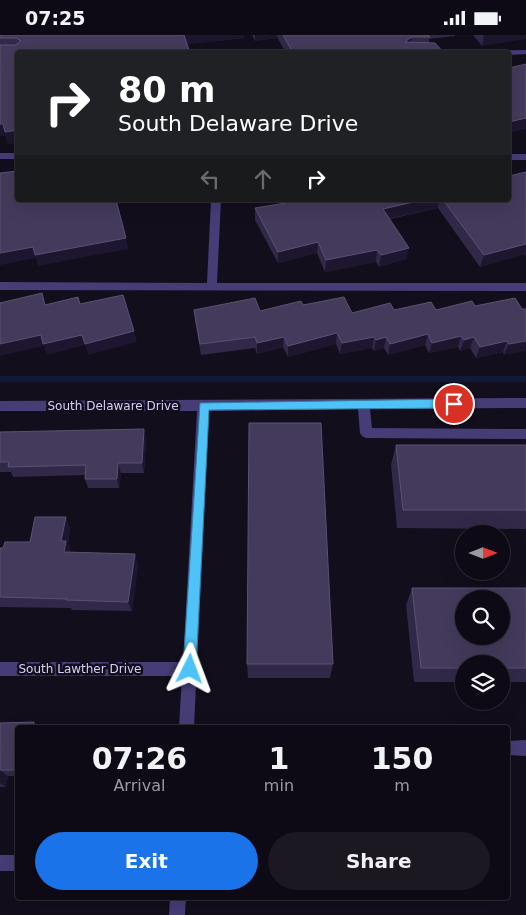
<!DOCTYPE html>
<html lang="en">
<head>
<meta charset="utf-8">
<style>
	:root { --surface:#0e0a15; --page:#1c1822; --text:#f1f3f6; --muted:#9b9aa0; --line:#2e2b34; --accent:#1a73e8 }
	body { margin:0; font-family:"DejaVu Sans",sans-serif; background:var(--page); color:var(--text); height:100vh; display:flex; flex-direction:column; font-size:19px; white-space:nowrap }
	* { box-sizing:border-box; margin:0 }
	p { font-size:16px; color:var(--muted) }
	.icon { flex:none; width:28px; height:28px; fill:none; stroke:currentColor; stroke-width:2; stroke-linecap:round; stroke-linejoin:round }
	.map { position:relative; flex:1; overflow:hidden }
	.side { position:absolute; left:15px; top:690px; width:495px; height:175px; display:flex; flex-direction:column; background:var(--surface); border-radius:5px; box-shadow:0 5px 20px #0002,0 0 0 1px var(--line) }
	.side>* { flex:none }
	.banner { position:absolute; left:15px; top:15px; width:496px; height:152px; border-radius:5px; box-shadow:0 5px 20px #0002,0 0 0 1px var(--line); background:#202124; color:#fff; overflow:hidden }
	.needle { width:32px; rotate:90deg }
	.buttons { position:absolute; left:455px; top:490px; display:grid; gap:10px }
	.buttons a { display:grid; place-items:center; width:55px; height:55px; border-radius:50%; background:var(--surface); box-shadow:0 5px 20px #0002,0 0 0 1px var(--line); font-size:25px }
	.pin { position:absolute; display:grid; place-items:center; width:42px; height:42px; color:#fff; margin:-21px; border:2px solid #fff; border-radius:50%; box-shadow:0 1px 5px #0007 }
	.me { position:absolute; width:55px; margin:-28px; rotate:3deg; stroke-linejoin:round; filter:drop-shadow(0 0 4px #0008) }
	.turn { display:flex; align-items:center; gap:18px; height:105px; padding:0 20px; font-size:22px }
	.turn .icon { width:65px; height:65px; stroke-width:2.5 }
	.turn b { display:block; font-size:35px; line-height:42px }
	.lanes { display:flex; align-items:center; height:48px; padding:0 20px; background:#0003; justify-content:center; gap:25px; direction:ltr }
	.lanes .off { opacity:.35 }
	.eta { display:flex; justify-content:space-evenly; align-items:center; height:85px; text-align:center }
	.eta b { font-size:30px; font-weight:600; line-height:35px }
	.button { display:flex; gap:10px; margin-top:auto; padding:10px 20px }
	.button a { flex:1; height:58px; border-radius:30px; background:var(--accent); color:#fff; font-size:20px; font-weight:600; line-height:58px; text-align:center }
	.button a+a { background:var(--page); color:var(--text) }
	.status { display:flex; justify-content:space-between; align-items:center; height:35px; padding:0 25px; background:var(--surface); direction:ltr }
	.status svg { height:14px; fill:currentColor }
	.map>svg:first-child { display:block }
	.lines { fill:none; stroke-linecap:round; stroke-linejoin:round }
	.stream { fill:#0f1a39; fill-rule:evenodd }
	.minor { fill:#463d76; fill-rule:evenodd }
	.wall { fill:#322848 }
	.shaded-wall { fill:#1e162f }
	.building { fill:#443a5b; stroke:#5b5174; fill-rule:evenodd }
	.route { fill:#4fc3f7; stroke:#337fa1 }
	.labels { text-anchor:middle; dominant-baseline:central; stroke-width:5; stroke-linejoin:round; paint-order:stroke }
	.street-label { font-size:12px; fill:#d8cefa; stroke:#120e1c }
</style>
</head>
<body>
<div class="status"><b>07:25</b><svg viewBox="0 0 49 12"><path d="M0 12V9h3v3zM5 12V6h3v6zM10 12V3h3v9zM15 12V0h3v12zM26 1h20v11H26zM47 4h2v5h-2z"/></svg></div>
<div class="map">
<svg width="526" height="880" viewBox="0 0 526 880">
	<rect width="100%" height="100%" fill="#120e1c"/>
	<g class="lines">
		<rect class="stream" x="0" y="341" width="526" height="6"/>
		<g class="minor">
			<polygon points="526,15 526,19 509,20 509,18 406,18 410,16"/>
			<rect x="0" y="118" width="18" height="6"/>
			<rect x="509" y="119" width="17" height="6"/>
			<polygon points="211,165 221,165 217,248 526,248 526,256 0,255 0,247 207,248"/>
			<polygon points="526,363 526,373 370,374 372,393 526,394 526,404 366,403 362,401 360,398 358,374 209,376 194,692 179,692 182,641 0,641 0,627 183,627 197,376 0,376 0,366"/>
			<polygon points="526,705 526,721 508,720 508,706"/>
			<rect x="0" y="820" width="18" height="16"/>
			<polygon points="170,862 186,862 185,880 169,880"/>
		</g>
	</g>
	<g class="wall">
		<polygon points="0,0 244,3 187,9 8,109 6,101 1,101 0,97"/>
		<polygon points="252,0 455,0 455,1 429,4 429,8 444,18 286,18 277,2 277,3 255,6"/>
		<polygon points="473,0 526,0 482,11"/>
		<polygon points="526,137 526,221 525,219 480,232 438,173 390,184 406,224 379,232 376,227 325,237 317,218 278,228 255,185 255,173 304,165 509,165"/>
		<polygon points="303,270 352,278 394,275 436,275 475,271 522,274 526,274 504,320 503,317 476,323 470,313 460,316 458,312 429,318 425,310 388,320 384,313 374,316 372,313 340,319 336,309 288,322 283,312 257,319 255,313 201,320 195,286 194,275 260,276"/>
		<polygon points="0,397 146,404 144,438 121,438 119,453 88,453 85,444 85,440 13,442 11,437 0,437"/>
		<polygon points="396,410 526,410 526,494 397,493 391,430"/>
		<polygon points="70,493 68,509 71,517 138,529 132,576 72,575 71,573 0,572 0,513 30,507"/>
		<polygon points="412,553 526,553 526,647 501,647 501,629 464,629 464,647 414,647 406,570"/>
		<polygon points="247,629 333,629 330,643 248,643"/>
		<polygon points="34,687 39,692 18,692 18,741 8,741 6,752 0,752 0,688"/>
	</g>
	<g class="shaded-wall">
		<polygon points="183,0 244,0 244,3 184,10"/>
		<polygon points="255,0 277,0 277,3 255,6"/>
		<polygon points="484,0 526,0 526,4 482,11"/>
		<polygon points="412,2 410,14 405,18 407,5"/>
		<polygon points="526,83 526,94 509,98 509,87"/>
		<polygon points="0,89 3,89 18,95 18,108 8,109 6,101 1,101 0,97"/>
		<polygon points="422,165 439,165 438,173 381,185 383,174"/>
		<polygon points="126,203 128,214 38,231 36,223 0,230 0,218 33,212"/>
		<polygon points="318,207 317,218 278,228 278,217"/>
		<polygon points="526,209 526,216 525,219 480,232 484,220"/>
		<polygon points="409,213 406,224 379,232 381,220"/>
		<polygon points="377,215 376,227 325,237 326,225"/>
		<polygon points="134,296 137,307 88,320 85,309"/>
		<polygon points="337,298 336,309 288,322 288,311"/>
		<polygon points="428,299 425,310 388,320 390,309"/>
		<polygon points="41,300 82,300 85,310 47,320 44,311 0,321 0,309"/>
		<polygon points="461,301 458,312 429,318 432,308"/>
		<polygon points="284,302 283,312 257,319 257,308"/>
		<polygon points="374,302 372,313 340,319 342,308"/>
		<polygon points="386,302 384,313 374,316 376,305"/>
		<polygon points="474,302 470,313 460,316 464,305"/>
		<polygon points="507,306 503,317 476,323 480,312"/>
		<polygon points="526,306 526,316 504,320 509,309"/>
		<polygon points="144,394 146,404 144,438 142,428"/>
		<polygon points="118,428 121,438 119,453 117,444"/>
		<polygon points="66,482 70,493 68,509 71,517 64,517 61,506"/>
		<polygon points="135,519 138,529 132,576 128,567"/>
		<polygon points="34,687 39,692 33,692"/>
		<polygon points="0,735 8,741 6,752 0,748"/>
	</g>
	<g class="building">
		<polygon points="0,0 184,0 190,18 18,18 18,95 5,97 3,89 0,89 0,10 15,10 21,6 16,3 0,3"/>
		<polygon points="283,0 428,0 430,2 412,2 407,5 406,7 435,8 444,18 293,18"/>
		<polygon points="526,29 526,83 509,87 509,33"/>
		<polygon points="18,136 18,165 116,165 126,203 35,220 33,212 0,218 0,138"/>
		<polygon points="526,137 526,209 484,220 443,165 509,165 509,141"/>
		<polygon points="304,165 422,165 383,174 409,213 381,220 377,215 326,225 318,207 278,217 255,173"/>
		<polygon points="42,258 45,270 78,262 80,269 123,260 134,296 85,309 82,300 43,309 41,300 0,309 0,267 0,268"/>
		<polygon points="344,262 352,278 390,268 394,275 431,267 436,275 472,266 475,271 515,263 522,274 526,274 526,306 509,309 507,306 480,312 474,302 464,305 461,301 432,308 428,299 390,309 386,302 376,305 374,302 342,308 337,298 288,311 284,302 257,308 255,302 200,309 194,275 255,263 260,276 301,266 303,270"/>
		<polygon points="249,388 321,388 333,629 247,629"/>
		<polygon points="144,394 142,428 118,428 117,444 85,444 86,430 8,432 9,427 0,427 0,397"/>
		<polygon points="396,410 526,410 526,475 403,475"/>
		<polygon points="35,482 66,482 61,506 66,506 64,517 135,519 128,567 66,565 67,564 0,562 0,513 3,513 5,507 30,507"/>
		<path d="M412,553H526V633H501V629H464V633H421ZM464,564H501V601H464Z"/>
		<polygon points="34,687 33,692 120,692 18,692 18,735 0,735 0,688"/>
	</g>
	<polygon class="route" points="454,364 459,369 454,373 209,375 196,634 194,638 190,640 185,638 183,634 200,368"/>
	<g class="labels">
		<g class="street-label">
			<text x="113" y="371">South Delaware Drive</text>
			<text x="80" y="634">South Lawther Drive</text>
		</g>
	</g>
</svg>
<div class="buttons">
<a><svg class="needle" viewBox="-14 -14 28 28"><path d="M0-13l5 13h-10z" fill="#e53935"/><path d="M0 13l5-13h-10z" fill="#9b9aa0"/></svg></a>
<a><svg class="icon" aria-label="search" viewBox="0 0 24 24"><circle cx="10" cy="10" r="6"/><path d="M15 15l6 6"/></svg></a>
<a><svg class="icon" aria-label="layers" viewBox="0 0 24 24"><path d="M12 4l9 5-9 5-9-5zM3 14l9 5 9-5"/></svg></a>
</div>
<div class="pin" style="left:454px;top:369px;background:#d93025"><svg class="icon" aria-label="arrive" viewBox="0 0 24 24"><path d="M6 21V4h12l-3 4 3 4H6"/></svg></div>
<svg class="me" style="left:190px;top:634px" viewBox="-20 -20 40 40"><path d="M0-17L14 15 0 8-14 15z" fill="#4fc3f7" stroke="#fff" stroke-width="4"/></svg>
<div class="banner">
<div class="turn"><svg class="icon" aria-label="right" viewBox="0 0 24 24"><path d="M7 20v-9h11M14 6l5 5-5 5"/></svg><div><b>80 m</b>South Delaware Drive</div></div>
<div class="lanes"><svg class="icon off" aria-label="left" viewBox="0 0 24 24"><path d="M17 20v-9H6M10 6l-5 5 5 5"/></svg><svg class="icon off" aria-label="ahead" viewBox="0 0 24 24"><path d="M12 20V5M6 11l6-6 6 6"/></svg><svg class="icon" aria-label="right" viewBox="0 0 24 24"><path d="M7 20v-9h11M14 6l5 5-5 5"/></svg></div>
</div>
<section class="side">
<div class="eta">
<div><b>07:26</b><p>Arrival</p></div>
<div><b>1</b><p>min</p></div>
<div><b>150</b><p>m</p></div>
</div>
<div class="button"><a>Exit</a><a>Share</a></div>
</section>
</div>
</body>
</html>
